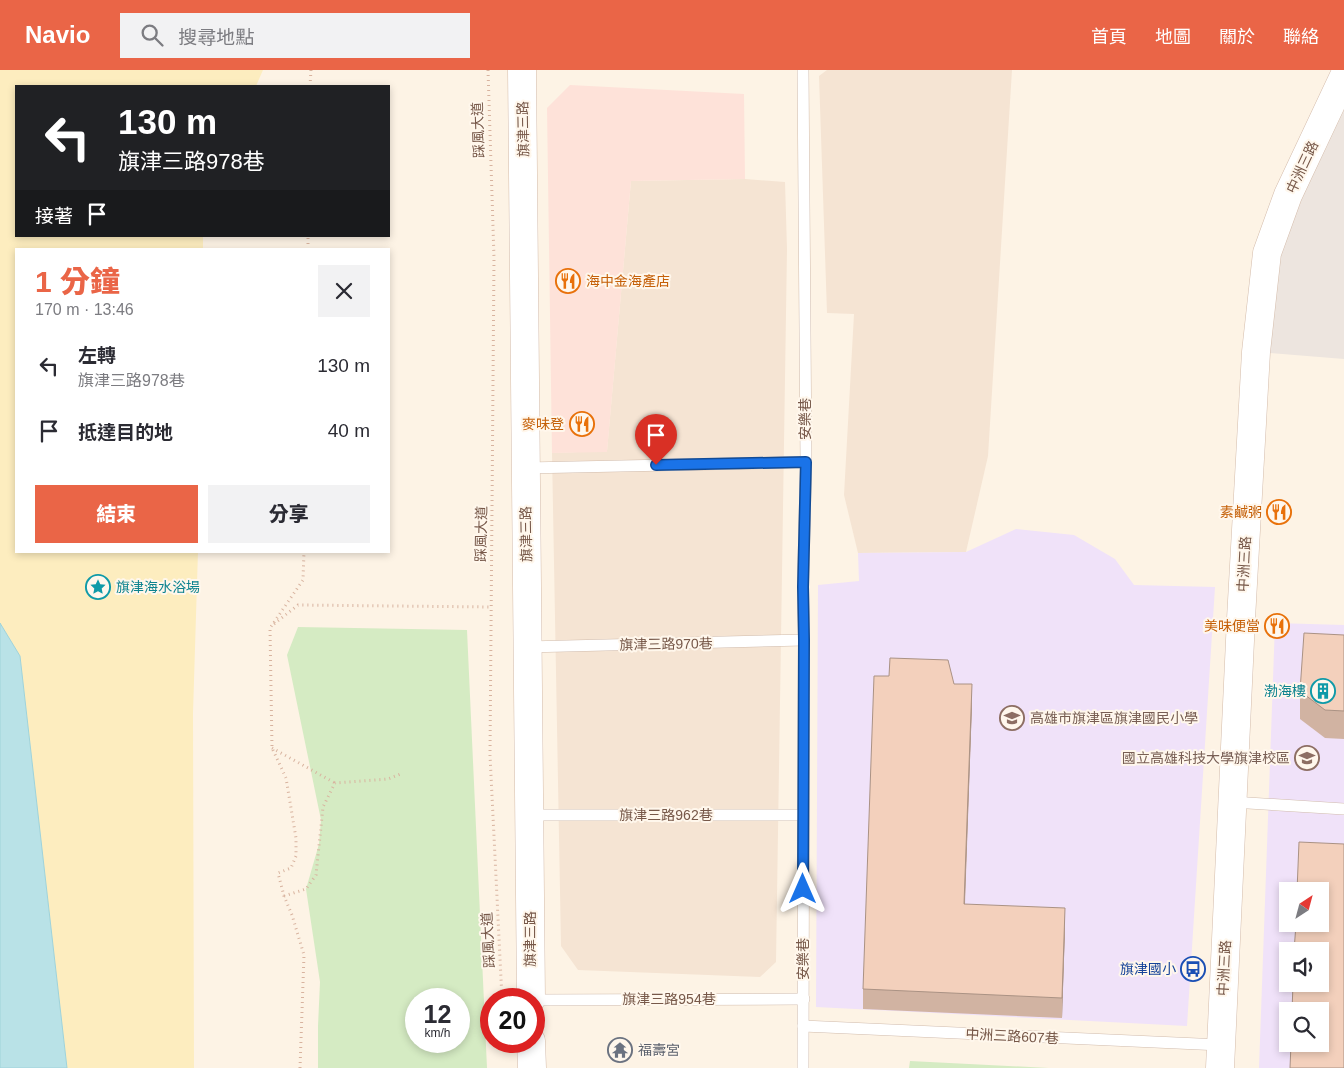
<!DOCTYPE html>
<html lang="zh-TW">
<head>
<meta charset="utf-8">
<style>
	:root { --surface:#fff; --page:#f2f2f3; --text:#2b2b33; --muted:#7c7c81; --accent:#ea6547 }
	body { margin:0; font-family:Arial,"Noto Sans TC",sans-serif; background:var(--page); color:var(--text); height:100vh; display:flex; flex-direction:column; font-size:19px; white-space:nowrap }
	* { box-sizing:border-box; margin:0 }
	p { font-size:16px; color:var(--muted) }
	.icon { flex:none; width:28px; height:28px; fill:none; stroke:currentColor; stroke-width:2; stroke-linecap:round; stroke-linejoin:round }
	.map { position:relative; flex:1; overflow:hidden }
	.drawer { position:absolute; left:15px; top:178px; width:375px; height:305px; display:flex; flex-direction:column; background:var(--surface); border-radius:0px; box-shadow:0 2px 8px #0003 }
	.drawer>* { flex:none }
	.banner { position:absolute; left:15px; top:15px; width:375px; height:152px; border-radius:0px; box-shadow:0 2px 8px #0003; background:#202124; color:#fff; overflow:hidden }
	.needle { width:32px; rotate:36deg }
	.fabs { position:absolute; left:1279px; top:812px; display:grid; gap:10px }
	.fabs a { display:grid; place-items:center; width:50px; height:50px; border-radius:0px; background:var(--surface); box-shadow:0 2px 8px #0003; font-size:25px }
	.speed { position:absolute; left:405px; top:918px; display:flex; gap:10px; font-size:25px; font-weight:700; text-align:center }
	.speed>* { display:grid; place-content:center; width:65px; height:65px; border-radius:50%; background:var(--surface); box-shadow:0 2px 8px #0003; line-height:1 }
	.speed small { font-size:12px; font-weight:400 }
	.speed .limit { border:8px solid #d22; background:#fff; color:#111 }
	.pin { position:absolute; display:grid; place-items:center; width:42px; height:42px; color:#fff; margin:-51px -21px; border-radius:50% 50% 50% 0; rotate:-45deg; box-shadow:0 0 5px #0007 }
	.pin .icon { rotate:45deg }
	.me { position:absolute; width:55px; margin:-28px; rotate:0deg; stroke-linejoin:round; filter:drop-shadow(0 0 4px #0008) }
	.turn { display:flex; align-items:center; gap:18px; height:105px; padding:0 20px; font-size:22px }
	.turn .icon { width:65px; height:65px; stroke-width:2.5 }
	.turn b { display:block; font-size:35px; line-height:42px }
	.then { display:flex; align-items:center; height:48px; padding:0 20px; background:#0003; gap:10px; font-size:19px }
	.round { display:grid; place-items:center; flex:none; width:52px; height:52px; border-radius:0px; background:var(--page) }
	.summary { display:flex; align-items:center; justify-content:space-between; height:85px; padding:0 20px }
	h1 { font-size:30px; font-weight:800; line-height:38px; color:var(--accent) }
	.button { display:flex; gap:10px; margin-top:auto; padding:10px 20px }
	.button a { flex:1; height:58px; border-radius:0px; background:var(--accent); color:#fff; font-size:20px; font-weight:800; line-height:58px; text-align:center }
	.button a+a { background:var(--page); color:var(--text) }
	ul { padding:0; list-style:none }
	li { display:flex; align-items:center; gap:15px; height:65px; padding:0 20px }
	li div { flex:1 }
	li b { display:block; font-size:19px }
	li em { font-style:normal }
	header { display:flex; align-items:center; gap:30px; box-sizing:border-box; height:70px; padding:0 25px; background:var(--accent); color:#fff }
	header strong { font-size:24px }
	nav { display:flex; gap:28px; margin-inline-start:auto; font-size:18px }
	.search { width:350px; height:45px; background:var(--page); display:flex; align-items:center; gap:12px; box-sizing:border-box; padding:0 18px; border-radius:0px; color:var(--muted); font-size:19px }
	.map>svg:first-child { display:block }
	.residential { fill:#f5e4d3 }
	.commercial { fill:#fee2d9 }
	.industrial { fill:#ede5df }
	.education { fill:#f0e2f9; fill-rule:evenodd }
	.green { fill:#d5ebc3; fill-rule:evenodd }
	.sand { fill:#fdedbf }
	.water { fill:#b9e2e7; stroke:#9fd3da }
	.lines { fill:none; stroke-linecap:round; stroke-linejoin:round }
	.lane-casing { stroke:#d1bcad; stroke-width:12 }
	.secondary-casing { stroke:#d4bcab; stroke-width:29 }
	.path { stroke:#d8b39f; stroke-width:3; stroke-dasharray:1 4; stroke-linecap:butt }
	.lane { stroke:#fff; stroke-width:11 }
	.secondary { stroke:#fff; stroke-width:28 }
	.wall { fill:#d1b3a2 }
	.shaded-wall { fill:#aa9284 }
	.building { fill:#f3d0bc; stroke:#aa9284 }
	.route-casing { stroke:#114b97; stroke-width:12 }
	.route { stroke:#1a73e8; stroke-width:9 }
	.labels { text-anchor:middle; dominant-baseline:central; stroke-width:4; stroke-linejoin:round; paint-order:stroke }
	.street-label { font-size:14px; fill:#775849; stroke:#fff7ec }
	.food-label { font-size:14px; fill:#c56008; stroke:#fff7ec; text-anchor:end }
	.culture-label { font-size:14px; fill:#0d838f; stroke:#fff7ec; text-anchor:start }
	.education-label { font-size:14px; fill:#785e54; stroke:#fff7ec; text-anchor:start }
	.transit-label { font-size:14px; fill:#164399; stroke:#fff7ec; text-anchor:end }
	.worship-label { font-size:14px; fill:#5b616d; stroke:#fff7ec; text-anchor:start }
</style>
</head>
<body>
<header>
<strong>Navio</strong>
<div class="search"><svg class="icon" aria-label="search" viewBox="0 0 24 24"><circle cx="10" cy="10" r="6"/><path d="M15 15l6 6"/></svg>搜尋地點</div>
<nav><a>首頁</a><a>地圖</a><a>關於</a><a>聯絡</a></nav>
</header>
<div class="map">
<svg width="1344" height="998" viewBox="0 0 1344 998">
	<rect width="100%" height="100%" fill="#fdf3e5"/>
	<g class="residential">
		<polygon points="827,0 1012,0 988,386 966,482 858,483 844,425 854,244 827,243 819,6"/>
		<polygon points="745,109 785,112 787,179 776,892 760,907 578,900 561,876 552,383 607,381 631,111"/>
	</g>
	<polygon class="commercial" points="570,15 744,24 745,109 631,111 607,382 552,383 547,38"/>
	<polygon class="industrial" points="1344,6 1344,289 1256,282 1267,183"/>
	<g class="education">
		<polygon points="1016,459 1074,465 1115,489 1134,515 1215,517 1187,956 816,937 818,515 859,511 858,483 966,482"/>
		<path d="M1275,553L1344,555V998H1259ZM1288,821H1320V854H1288ZM1288,881H1320V914H1288ZM1288,941H1320V974H1288Z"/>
	</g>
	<g class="green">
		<path d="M298,557L467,560L487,998H318V956L320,912L306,819L319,774L321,750L287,585ZM416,929H459V971H416Z"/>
		<polygon points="910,991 1049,998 909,998"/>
	</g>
	<polygon class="sand" points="0,0 263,0 256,16 16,16 16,166 203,166 203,179 16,179 16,481 198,481 193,643 194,998 67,998 20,586 0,553"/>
	<polygon class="water" points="0,553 20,586 67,998 0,998"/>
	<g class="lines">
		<defs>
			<g id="lane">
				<polyline points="526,398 806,392"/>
				<polyline points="527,577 804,570"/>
				<polyline points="1232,732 1344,739"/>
				<polyline points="529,745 803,745"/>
				<polyline points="534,930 804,929"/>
				<polyline points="803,956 1221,975"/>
				<polyline points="803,998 804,570 803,517 806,392 803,0"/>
			</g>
			<g id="secondary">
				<polyline points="522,0 531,929"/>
				<polyline points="531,971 532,998"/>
				<polyline points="1220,998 1241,549 1256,282 1267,183 1288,125 1344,6"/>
			</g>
		</defs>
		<use href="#lane" class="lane-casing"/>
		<use href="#secondary" class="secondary-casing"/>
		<g class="path">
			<polyline points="488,0 494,188 490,685 502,929"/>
			<polyline points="310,16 311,0"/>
			<polyline points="308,179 308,166"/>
			<polyline points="274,554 298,535 491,537"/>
			<polyline points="272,678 335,713"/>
			<polyline points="284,826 306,819 316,805 323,737 335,713 388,709 403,703"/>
			<polyline points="300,998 304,885 292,845 284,826 278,803 291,798 296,786 296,768 286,708 272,678 270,558 303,510 304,481"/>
		</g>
		<use href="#lane" class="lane"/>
		<use href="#secondary" class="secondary"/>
	</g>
	<g class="wall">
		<polygon points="1344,565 1344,669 1325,668 1300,649 1300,621"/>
		<polygon points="954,614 972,634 965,834 1065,858 1062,948 863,939 863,919"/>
	</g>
	<g class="shaded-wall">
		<polygon points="972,614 972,634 964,854 964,834"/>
		<polygon points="1065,838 1065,858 1062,948 1062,928"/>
	</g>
	<g class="building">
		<polygon points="1304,563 1344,565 1344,641 1325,640 1300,621"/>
		<polygon points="890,588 948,590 954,614 972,614 964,834 1065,838 1062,928 863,919 874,606 889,606"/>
		<polygon points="1299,772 1344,774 1344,998 1290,998 1291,974 1320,974 1320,941 1292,941 1293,914 1320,914 1320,881 1294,881 1296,854 1320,854 1320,821 1297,821"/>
	</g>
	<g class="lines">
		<defs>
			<polyline id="route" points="656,395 806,392 803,517 804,570 803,819"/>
		</defs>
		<use href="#route" class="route-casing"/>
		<use href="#route" class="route"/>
	</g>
	<defs>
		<symbol id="restaurant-ring" viewBox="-11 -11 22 22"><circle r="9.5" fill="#fff7ec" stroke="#e8710a" stroke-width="1.5"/><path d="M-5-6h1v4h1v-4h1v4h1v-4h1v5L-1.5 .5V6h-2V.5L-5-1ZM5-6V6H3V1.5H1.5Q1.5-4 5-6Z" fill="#e8710a"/></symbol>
		<symbol id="sight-ring" viewBox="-11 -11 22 22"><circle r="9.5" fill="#fff7ec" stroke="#0f9aa8" stroke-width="1.5"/><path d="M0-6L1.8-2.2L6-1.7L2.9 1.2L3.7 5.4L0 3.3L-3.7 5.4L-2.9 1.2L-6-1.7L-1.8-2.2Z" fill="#0f9aa8"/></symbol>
		<symbol id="building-ring" viewBox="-11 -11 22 22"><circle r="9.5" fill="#fff7ec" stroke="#0f9aa8" stroke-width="1.5"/><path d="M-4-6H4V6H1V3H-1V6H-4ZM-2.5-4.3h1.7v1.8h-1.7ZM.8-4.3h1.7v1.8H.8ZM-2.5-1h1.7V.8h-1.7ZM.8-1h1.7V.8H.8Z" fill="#0f9aa8"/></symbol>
		<symbol id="school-ring" viewBox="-11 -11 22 22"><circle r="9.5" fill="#fff7ec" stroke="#8d6e63" stroke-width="1.5"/><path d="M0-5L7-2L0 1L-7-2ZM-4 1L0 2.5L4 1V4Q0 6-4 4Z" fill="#8d6e63"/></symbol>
		<symbol id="university-ring" viewBox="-11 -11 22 22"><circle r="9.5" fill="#fff7ec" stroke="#8d6e63" stroke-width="1.5"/><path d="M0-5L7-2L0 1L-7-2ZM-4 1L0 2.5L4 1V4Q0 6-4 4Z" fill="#8d6e63"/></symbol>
		<symbol id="bus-ring" viewBox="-11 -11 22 22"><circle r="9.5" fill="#fff7ec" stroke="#1a4fb4" stroke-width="1.5"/><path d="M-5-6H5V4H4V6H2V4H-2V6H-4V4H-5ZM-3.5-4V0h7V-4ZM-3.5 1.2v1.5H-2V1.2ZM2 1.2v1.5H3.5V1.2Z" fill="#1a4fb4"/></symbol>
		<symbol id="temple-ring" viewBox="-11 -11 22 22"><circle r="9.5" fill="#fff7ec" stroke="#6b7280" stroke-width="1.5"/><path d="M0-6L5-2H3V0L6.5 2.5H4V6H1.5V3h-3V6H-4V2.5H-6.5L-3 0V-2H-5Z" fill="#6b7280"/></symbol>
	</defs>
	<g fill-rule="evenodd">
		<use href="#restaurant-ring" x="554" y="197" width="28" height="28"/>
		<use href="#restaurant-ring" x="568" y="340" width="28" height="28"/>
		<use href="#restaurant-ring" x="1265" y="428" width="28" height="28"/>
		<use href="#sight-ring" x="84" y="503" width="28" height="28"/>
		<use href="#restaurant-ring" x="1263" y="542" width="28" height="28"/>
		<use href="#building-ring" x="1309" y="607" width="28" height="28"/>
		<use href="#school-ring" x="998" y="634" width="28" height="28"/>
		<use href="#university-ring" x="1293" y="674" width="28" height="28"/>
		<use href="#bus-ring" x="1179" y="885" width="28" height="28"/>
		<use href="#temple-ring" x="606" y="966" width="28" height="28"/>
	</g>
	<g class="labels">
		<g class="street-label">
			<text transform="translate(523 59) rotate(-91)">旗津三路</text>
			<text transform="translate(478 60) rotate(-92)">踩風大道</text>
			<text transform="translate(1302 97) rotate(-65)">中洲三路</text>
			<text transform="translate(805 349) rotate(-90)">安樂巷</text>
			<text transform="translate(481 464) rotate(-89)">踩風大道</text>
			<text transform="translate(526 464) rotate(-91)">旗津三路</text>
			<text transform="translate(1244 494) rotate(-87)">中洲三路</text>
			<text transform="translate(666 574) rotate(-1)">旗津三路970巷</text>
			<text x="666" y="745">旗津三路962巷</text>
			<text transform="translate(530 869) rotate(-90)">旗津三路</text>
			<text transform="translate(488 870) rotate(-93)">踩風大道</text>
			<text transform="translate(803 889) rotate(-90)">安樂巷</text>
			<text transform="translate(1224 898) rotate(-87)">中洲三路</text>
			<text x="669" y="929">旗津三路954巷</text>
			<text transform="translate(1012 966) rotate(3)">中洲三路607巷</text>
		</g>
		<g class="food-label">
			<text x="586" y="211" text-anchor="start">海中金海產店</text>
			<text x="564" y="354">麥味登</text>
			<text x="1262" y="442">素鹹粥</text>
			<text x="1260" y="556">美味便當</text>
		</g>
		<g class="culture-label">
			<text x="116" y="517">旗津海水浴場</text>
			<text x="1306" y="621" text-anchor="end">渤海樓</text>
		</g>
		<g class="education-label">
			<text x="1030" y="648">高雄市旗津區旗津國民小學</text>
			<text x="1290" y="688" text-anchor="end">國立高雄科技大學旗津校區</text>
		</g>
		<g class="transit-label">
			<text x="1176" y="899">旗津國小</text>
		</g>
		<g class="worship-label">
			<text x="638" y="980">福壽宮</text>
		</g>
	</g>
</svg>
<div class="fabs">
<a><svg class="needle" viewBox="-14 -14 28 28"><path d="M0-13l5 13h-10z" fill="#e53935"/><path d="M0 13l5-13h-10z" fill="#7c7c81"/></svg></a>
<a><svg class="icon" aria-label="sound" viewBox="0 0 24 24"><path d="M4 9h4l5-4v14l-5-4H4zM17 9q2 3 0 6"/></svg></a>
<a><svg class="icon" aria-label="search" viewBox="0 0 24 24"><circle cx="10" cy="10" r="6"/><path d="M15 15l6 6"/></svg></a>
</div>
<div class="speed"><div>12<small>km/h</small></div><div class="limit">20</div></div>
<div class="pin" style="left:656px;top:395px;background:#d93025"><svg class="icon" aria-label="arrive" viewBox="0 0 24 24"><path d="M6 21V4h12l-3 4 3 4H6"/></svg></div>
<svg class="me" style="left:803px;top:819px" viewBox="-20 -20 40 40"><path d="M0-17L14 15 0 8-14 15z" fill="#1a73e8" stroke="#fff" stroke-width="4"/></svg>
<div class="banner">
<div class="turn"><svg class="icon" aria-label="left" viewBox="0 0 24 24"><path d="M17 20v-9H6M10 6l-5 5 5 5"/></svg><div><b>130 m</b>旗津三路978巷</div></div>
<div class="then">接著<svg class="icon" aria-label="arrive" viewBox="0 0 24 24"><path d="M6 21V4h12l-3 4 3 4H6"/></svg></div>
</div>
<section class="drawer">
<div class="summary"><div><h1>1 分鐘</h1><p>170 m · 13:46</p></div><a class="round"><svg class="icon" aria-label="close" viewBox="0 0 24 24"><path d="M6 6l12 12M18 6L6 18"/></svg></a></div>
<ul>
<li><svg class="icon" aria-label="left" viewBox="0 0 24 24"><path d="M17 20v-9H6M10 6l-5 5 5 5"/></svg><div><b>左轉</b><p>旗津三路978巷</p></div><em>130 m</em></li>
<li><svg class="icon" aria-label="arrive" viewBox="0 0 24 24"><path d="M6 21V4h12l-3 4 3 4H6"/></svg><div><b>抵達目的地</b></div><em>40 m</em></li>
</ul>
<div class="button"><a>結束</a><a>分享</a></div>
</section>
</div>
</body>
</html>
